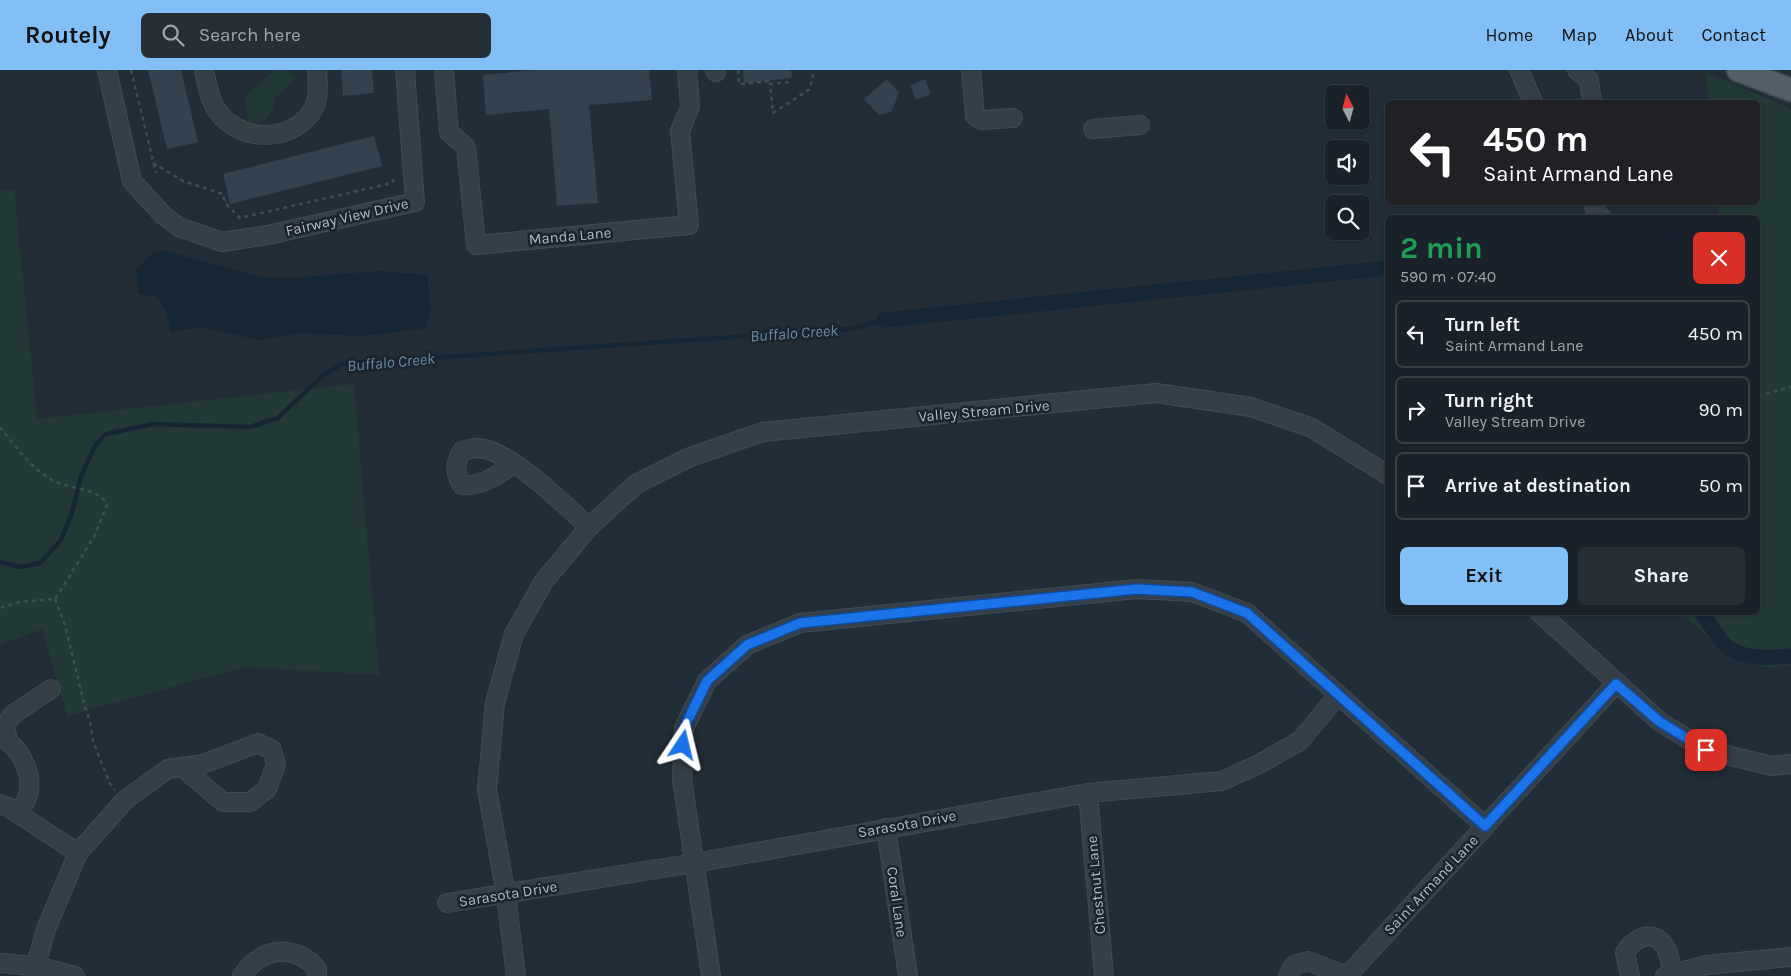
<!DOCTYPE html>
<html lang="en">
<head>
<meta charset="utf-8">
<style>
	:root { --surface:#19222a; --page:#262f36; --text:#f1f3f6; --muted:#9fa4a8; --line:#373f47; --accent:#82bff6 }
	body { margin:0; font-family:Karla,sans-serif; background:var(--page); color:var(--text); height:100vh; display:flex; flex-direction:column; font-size:19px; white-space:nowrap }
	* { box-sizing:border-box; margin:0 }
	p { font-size:16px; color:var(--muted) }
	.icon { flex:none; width:28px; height:28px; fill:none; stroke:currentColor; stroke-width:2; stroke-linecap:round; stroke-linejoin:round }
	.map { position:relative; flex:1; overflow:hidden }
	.drawer { position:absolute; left:1385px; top:145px; width:375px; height:400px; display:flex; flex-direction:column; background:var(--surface); border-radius:8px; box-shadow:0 1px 4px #0004,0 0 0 1px var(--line) }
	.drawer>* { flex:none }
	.banner { position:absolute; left:1385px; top:30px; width:375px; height:105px; border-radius:8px; box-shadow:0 1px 4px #0004,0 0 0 1px var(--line); background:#202124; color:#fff; overflow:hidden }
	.needle { width:32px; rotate:354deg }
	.fabs { position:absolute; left:1325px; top:15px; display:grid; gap:10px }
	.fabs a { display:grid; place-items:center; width:45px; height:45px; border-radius:8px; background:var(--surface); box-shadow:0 1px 4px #0004,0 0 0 1px var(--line); font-size:25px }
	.pin { position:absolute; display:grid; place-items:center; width:42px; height:42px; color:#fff; margin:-21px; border-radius:10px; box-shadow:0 2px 8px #0006 }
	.me { position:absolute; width:55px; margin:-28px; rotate:10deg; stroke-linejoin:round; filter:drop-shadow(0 0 4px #0008) }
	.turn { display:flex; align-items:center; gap:18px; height:105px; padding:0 15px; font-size:22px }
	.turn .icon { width:65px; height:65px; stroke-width:2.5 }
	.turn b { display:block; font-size:35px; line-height:42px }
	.round { display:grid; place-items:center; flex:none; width:52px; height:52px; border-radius:8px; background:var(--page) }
	.overview { display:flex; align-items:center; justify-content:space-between; height:85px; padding:0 15px }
	h1 { font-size:30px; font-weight:700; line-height:38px; color:#1e9e55 }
	.primary-button { display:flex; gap:10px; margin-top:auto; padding:10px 15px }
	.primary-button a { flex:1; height:58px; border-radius:8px; background:var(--accent); color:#111; font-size:20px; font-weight:700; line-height:58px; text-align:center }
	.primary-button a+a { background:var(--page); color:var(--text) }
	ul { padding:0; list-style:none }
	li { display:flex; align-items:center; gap:15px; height:68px; margin:0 10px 8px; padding:0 5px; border:2px solid var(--line); border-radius:8px }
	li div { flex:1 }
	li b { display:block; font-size:19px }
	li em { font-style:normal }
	header { display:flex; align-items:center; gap:30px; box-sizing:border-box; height:70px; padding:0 25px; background:var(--accent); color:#111 }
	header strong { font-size:24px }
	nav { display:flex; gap:28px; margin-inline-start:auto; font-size:18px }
	.search { width:350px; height:45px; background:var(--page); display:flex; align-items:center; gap:12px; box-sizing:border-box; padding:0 18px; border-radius:8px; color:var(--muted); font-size:19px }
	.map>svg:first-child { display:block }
	.green { fill:#233938 }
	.water { fill:#152635 }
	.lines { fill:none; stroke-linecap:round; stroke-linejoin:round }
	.stream { stroke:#152635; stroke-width:4.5 }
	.canal { stroke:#152635; stroke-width:15 }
	.building { fill:#33424f }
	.minor-casing { stroke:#414b55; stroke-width:20 }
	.major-casing { stroke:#414b55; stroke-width:25 }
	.path { stroke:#3b5150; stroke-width:2.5; stroke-dasharray:4 4; stroke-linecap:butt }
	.minor { stroke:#343f48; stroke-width:18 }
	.major { stroke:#525e68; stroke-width:22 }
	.route-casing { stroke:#114b97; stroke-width:12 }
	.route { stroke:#1a73e8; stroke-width:9 }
	.labels { text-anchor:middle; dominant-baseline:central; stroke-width:5; stroke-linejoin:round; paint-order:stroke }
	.street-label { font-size:15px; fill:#afbac5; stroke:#1a242d }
	.water-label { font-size:16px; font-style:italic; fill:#688aa4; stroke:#1a242d }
</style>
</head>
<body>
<header>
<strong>Routely</strong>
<div class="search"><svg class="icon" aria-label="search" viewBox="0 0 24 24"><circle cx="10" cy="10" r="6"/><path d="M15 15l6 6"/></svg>Search here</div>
<nav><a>Home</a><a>Map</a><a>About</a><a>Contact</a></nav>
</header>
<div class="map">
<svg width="1791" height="906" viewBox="0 0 1791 906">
	<rect width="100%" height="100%" fill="#212e38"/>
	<g class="green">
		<polygon points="274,0 288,0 296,8 276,27 272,41 264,51 248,53 245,27"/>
		<polygon points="1706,2 1791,39 1791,595 1770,598 1732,589 1681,543 1758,542 1758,148 1719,147 1718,133 1758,132 1758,32 1709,32"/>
		<polygon points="14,119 37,349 354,314 379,605 244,597 67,646 42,559 0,575 0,121"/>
	</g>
	<polygon class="water" points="166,181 261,207 293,208 379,201 427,205 431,241 426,258 363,266 298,263 260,270 200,257 170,262 167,243 158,227 139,224 136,199 154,182"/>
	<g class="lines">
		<polyline class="stream" points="0,492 20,497 40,493 61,470 72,443 81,406 96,374 106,364 153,354 250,357 278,348 323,305 343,294 850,259 884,250"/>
		<g class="canal">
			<polyline points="884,250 1388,198"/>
			<path d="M1701,542C1709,553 1716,564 1724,574C1740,590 1771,588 1791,586"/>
		</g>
	</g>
	<g class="building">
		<polygon points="148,0 181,0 198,72 167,79"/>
		<polygon points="341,0 372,0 374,23 343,26"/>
		<polygon points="535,0 649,0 652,30 589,35 598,133 557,136 549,39 486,45 483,5"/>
		<polygon points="743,0 791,0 792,8 744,13"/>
		<polygon points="887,9 899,23 891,42 879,45 864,29"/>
		<polygon points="925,9 931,24 916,30 910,16"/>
		<polygon points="374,66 382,96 230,134 223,104"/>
	</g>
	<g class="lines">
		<defs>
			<g id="minor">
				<polyline points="107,0 132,111 163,145 179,157 222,172 268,165 415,132 405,0"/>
				<path d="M204,0C207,13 209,29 217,40C237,71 287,74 310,44C320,32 318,15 317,0"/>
				<polyline points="444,0 449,62 466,77 476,175 689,155 680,61 690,37 687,0"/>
				<polyline points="715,0 716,2"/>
				<polyline points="971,0 975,46 981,50 1013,48"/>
				<polyline points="1519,0 1533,32"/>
				<polyline points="1577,0 1589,10 1592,32"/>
				<polyline points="1093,59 1140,55"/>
				<polyline points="1593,132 1596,144 1602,148"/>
				<path d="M513,394C498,405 481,417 462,415C454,403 455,392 462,381C470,378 476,377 485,379C515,386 565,435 589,457L636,414L690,387L763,362L1156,323L1251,337L1312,358L1388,405"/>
				<polyline points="1539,542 1660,652 1706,680 1772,696 1791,694"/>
				<path d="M0,667C21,676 36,708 26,730C24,735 20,739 17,743"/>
				<polyline points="8,671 5,656 12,645 51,619"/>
				<polyline points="1088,723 1104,906"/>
				<polyline points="0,734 8,737 78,783"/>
				<polyline points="886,758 908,906"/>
				<polyline points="447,833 695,793 1088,723 1222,711 1259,694 1300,671 1338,625"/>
				<polyline points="0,893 36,896 75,906"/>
				<polyline points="33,906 46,859 78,783 125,730 168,699 203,694 258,673 272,680 276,694 267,719 250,732 223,732 182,697"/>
				<path d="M242,906C261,877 295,873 317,899V906"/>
				<polyline points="516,906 506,825 487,719 495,633 514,564 544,511 589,457"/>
				<polyline points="711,906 682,709 684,658 707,611 747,575 800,553 1137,519 1192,522 1247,543 1485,756"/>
				<polyline points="1288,906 1294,895 1308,891 1347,906"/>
				<polyline points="1347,906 1616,614"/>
				<path d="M1630,906L1625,883C1636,864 1659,858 1668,883C1670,889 1671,896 1673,903"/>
				<polyline points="1665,906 1707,895 1791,887"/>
			</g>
			<polyline id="major" points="1738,0 1791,20"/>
		</defs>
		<use href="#minor" class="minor-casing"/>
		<use href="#major" class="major-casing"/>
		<g class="path">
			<polyline points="131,0 156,103"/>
			<polyline points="738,0 739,14 771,11 771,14"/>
			<polyline points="789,12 770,14 773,43 810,19 814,0"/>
			<polyline points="153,93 183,111 223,124 225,133 240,148 392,113 396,106"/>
			<polyline points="1758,326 1791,317"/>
			<path d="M0,357C17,377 33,403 59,413C73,419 101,419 107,435L94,467L55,529L19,532L0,538"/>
			<polyline points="55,529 65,555 85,637 90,651 93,671 110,714 115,720"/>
		</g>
		<use href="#minor" class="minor"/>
		<use href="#major" class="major"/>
	</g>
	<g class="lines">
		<defs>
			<polyline id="route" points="683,675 684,658 707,611 747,575 800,553 1137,519 1192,522 1247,543 1485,756 1616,614 1660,652 1706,680"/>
		</defs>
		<use href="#route" class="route-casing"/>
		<use href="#route" class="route"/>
	</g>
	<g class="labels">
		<g class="street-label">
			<text transform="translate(347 147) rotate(-13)">Fairway View Drive</text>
			<text transform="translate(570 166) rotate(-5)">Manda Lane</text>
			<text transform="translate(984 341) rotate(-5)">Valley Stream Drive</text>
			<text transform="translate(907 754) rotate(-10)">Sarasota Drive</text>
			<text transform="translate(1096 815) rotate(-95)">Chestnut Lane</text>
			<text transform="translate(1431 815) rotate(-47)">Saint Armand Lane</text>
			<text transform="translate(508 824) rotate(-9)">Sarasota Drive</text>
			<text transform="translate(897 832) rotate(82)">Coral Lane</text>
		</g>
		<g class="water-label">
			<text transform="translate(794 263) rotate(-4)">Buffalo Creek</text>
			<text transform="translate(391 292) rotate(-5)">Buffalo Creek</text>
		</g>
	</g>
</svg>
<div class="fabs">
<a><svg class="needle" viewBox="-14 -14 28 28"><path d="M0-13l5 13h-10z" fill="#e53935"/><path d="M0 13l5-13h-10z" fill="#9fa4a8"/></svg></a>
<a><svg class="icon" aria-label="sound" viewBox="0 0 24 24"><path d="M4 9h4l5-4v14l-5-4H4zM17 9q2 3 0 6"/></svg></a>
<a><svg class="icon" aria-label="search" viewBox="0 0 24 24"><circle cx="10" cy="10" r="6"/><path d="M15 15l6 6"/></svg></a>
</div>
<div class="pin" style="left:1706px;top:680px;background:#d93025"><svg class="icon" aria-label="arrive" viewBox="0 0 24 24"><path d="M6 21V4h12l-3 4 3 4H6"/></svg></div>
<svg class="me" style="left:683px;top:675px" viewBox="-20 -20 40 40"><path d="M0-17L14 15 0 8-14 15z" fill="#1a73e8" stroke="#fff" stroke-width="4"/></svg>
<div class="banner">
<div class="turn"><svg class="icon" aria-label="left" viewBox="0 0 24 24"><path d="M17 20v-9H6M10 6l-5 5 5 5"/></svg><div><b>450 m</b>Saint Armand Lane</div></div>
</div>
<section class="drawer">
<div class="overview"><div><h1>2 min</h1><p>590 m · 07:40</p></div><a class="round" style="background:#d93025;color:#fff"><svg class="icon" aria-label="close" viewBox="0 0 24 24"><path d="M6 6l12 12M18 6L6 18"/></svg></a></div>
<ul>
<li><svg class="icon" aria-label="left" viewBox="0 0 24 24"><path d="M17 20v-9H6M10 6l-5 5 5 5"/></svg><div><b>Turn left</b><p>Saint Armand Lane</p></div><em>450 m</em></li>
<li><svg class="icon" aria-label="right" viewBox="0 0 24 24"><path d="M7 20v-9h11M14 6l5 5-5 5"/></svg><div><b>Turn right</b><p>Valley Stream Drive</p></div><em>90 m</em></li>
<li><svg class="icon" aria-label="arrive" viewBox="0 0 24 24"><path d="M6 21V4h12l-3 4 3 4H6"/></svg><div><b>Arrive at destination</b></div><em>50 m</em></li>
</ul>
<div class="primary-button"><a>Exit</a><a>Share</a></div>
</section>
</div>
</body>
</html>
